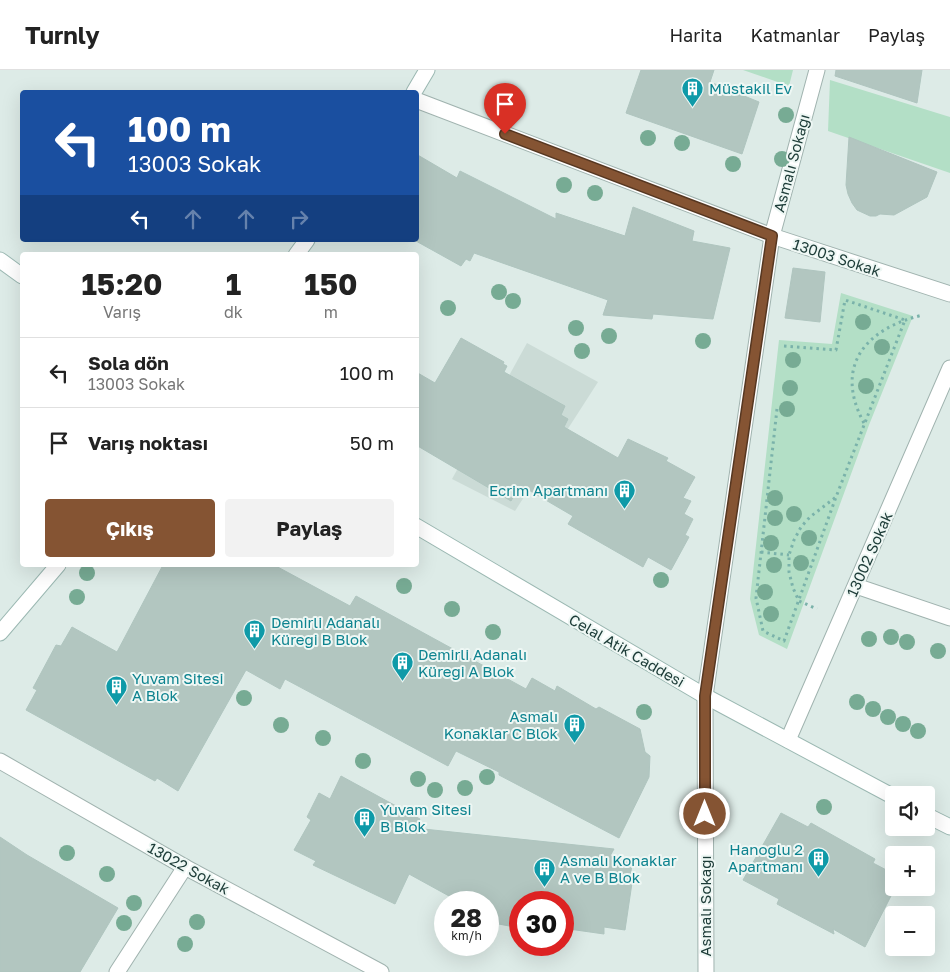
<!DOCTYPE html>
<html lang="tr">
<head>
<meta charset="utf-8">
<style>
	:root { --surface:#fff; --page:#f2f2f2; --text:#222; --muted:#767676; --line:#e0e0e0; --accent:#855433 }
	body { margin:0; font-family:"Golos Text",sans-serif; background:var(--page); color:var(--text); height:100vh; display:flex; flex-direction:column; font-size:19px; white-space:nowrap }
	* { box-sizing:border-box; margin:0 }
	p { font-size:16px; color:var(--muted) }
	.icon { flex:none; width:28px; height:28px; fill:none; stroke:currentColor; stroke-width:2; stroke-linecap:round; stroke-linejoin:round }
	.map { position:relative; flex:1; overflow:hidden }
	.side { position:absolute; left:20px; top:182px; width:399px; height:315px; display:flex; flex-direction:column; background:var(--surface); border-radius:5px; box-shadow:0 5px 20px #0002 }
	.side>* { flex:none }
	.guide { position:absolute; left:20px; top:20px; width:399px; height:152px; border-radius:5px; box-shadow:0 5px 20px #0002; background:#1a4fa0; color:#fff; overflow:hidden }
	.controls { position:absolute; left:885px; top:716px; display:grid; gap:10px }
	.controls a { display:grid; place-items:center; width:50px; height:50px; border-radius:5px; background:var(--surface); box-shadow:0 5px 20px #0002; font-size:25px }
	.speed { position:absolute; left:434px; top:821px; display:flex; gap:10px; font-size:25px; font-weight:700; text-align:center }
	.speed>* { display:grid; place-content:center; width:65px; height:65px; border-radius:50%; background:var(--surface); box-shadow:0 5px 20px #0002; line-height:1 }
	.speed small { font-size:12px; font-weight:400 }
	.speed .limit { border:8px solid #d22; background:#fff; color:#111 }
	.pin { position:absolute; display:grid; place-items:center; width:42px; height:42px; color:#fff; margin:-51px -21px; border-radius:50% 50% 50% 0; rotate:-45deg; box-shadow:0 0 5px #0007 }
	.pin .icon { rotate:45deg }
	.me { position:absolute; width:55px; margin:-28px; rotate:0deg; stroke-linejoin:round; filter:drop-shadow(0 0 4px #0008) }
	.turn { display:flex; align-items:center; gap:18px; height:105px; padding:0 25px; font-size:22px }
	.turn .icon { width:65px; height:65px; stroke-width:2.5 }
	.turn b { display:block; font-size:35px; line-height:42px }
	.lanes { display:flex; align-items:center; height:48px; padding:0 25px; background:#0003; justify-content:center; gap:25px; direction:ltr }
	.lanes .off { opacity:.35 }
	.eta { display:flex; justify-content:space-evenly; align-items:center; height:85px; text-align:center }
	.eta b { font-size:30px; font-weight:700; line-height:35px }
	.button { display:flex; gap:10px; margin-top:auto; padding:10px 25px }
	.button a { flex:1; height:58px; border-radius:5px; background:var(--accent); color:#fff; font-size:20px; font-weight:700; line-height:58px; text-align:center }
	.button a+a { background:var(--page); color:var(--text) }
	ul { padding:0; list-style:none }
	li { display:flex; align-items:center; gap:15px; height:70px; padding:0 25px; border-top:1px solid var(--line) }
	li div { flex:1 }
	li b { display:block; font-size:19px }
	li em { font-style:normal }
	header { display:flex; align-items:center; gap:30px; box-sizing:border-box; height:70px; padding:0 25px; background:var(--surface); border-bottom:1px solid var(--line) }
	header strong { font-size:24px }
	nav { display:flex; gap:28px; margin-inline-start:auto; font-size:18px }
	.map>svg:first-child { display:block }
	.built { fill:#cbdbd6 }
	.green { fill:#b3dfc6 }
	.building { fill:#b2c6c0; stroke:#afc5bf }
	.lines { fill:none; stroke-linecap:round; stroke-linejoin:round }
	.lane-casing { stroke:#a0b3af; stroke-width:17 }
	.street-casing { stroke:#a0b3af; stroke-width:17 }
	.secondary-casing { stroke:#9bb8b2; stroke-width:17 }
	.path { stroke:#7ab2aa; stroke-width:3; stroke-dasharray:2.5 4; stroke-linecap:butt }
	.lane { stroke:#fff; stroke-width:15 }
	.street { stroke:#fff; stroke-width:15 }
	.secondary { stroke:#fff; stroke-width:15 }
	.tree { fill:#77ab94 }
	.route-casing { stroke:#563721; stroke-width:12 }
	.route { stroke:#855433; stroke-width:9 }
	.labels { text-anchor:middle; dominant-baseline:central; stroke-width:4; stroke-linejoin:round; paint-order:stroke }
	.culture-label { font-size:15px; fill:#0d838f; stroke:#eef7f4; text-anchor:start }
	.street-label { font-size:15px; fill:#1d3c38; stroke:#eef7f4 }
</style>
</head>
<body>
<header>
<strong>Turnly</strong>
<nav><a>Harita</a><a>Katmanlar</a><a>Paylaş</a></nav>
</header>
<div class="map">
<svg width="950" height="902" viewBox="0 0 950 902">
	<rect width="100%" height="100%" fill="#ddebe7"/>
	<polygon class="built" points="527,273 598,312 515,441 452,409"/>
	<g class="green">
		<polygon points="743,0 793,0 789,16"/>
		<polygon points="830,10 950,47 950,103 828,61"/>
		<polygon points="841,223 913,246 869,355 787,579 759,565 750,529 779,270 832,274"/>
	</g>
	<g class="building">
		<polygon points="641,0 714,0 710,12 759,32 742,84 626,43"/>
		<polygon points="836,0 922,0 917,33 835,6"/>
		<polygon points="849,67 937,102 927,127 894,145 880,144 876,146 870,146 857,140 852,133 848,124 846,115"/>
		<polygon points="416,84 457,108 460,101 556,149 556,143 625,166 633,137 694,161 692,171 730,178 713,249 653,244 652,249 603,245 608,230 474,183 470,191 466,189 461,196 416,171"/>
		<polygon points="793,198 825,202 820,252 785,248"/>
		<polygon points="461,268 504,292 503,294 507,296 504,302 565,336 561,345 568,349 564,357 618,388 628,369 668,388 666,391 695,407 683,428 691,431 684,444 693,449 685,465 689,467 671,500 648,487 643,497 568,454 573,446 520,415 511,431 416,375 416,302 435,313"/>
		<polygon points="163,495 274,495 350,536 356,526 526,619 532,608 555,621 557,616 596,639 599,637 640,659 645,682 650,686 649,707 619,768 499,705 499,702 456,681 448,696 285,609 280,619 246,600 178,721 157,708 155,711 26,640 37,620 33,618 56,575 61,576 72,557 117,582"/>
		<polygon points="341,706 420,749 414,758 614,779 610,786 633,789 629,813 632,813 625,860 604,857 604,864 562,858 562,832 520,832 520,858 488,852 488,832 460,832 409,804 395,834 313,795 316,791 294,780 311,750 307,747 319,723 330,729"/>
		<polygon points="781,743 808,757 811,753 875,789 873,793 894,804 894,820 865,877 833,859 834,864 777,834 779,829 743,810"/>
		<polygon points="0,767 27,785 118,838 80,902 0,902"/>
	</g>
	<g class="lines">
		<defs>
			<g id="lane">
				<polyline points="856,516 950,548"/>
				<polyline points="788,670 950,298"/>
				<polyline points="117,902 185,797"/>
			</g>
			<g id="street">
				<polyline points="416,30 772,166 950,224"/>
				<polyline points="0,691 185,797 381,902"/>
				<polyline points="706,902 705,626 772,166 817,0"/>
			</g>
			<g id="secondary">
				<polyline points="414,22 427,0"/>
				<polyline points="296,185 307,170"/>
				<polyline points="0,190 22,206"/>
				<polyline points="416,456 705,626 894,727"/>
				<polyline points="0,563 58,495"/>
				<polyline points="926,745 950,757"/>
			</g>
		</defs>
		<use href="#lane" class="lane-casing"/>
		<use href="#street" class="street-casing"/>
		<use href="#secondary" class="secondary-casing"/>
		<g class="path">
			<polyline points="784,276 836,280 845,230 905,250 836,427 810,447 801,457 794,470 789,485 789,502 793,518 799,531 817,539"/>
			<polyline points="777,339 756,528 763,561 784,571 836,427"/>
			<path d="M864,353C833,296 866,258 923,245"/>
			<polyline points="761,482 789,485"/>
		</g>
		<use href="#lane" class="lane"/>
		<use href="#street" class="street"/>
		<use href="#secondary" class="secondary"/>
	</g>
	<g class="tree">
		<circle cx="786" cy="45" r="8"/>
		<circle cx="648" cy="68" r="8"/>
		<circle cx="682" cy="73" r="8"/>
		<circle cx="782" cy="89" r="8"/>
		<circle cx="733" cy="94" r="8"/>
		<circle cx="564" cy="115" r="8"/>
		<circle cx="595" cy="123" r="8"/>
		<circle cx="499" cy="222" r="8"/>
		<circle cx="513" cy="231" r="8"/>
		<circle cx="448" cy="238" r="8"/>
		<circle cx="863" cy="252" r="8"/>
		<circle cx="576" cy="258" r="8"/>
		<circle cx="609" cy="266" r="8"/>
		<circle cx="703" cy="271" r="8"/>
		<circle cx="882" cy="277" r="8"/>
		<circle cx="582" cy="281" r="8"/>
		<circle cx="793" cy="290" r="8"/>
		<circle cx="866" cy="316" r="8"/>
		<circle cx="790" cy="318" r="8"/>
		<circle cx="787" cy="339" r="8"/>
		<circle cx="775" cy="428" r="8"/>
		<circle cx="794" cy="444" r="8"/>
		<circle cx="775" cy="448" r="8"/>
		<circle cx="809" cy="468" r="8"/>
		<circle cx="771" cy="473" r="8"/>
		<circle cx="801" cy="493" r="8"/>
		<circle cx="774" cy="495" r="8"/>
		<circle cx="87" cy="503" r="8"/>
		<circle cx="661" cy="510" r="8"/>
		<circle cx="404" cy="516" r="8"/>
		<circle cx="765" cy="522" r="8"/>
		<circle cx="77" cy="527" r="8"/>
		<circle cx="452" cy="539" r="8"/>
		<circle cx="771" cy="544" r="8"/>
		<circle cx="493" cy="562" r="8"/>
		<circle cx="891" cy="567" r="8"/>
		<circle cx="869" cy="569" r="8"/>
		<circle cx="907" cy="572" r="8"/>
		<circle cx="938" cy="581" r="8"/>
		<circle cx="244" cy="628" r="8"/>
		<circle cx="857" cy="632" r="8"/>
		<circle cx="873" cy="639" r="8"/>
		<circle cx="644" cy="642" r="8"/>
		<circle cx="888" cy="647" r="8"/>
		<circle cx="903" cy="654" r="8"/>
		<circle cx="281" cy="655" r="8"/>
		<circle cx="918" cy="661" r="8"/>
		<circle cx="323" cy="668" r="8"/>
		<circle cx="363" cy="691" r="8"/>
		<circle cx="487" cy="707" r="8"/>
		<circle cx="418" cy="709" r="8"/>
		<circle cx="465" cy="718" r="8"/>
		<circle cx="435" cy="720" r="8"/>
		<circle cx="824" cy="737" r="8"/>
		<circle cx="67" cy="783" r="8"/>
		<circle cx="107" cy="804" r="8"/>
		<circle cx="134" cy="833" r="8"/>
		<circle cx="197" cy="852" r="8"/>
		<circle cx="124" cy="853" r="8"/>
		<circle cx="185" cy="874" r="8"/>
	</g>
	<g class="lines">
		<defs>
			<polyline id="route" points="505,64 772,166 705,626 705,744"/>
		</defs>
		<use href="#route" class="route-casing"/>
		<use href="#route" class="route"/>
	</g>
	<defs>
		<symbol id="building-pin" viewBox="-11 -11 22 30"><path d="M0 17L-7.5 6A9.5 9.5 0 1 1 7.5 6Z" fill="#0f9aa8" stroke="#eef7f4"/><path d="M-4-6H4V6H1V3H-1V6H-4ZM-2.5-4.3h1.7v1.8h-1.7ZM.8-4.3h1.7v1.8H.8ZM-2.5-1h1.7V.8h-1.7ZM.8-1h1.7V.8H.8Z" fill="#fff"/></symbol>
	</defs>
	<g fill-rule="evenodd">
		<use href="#building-pin" x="680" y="6" width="25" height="34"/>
		<use href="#building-pin" x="612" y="408" width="25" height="34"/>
		<use href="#building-pin" x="242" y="548" width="25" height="34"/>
		<use href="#building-pin" x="390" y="580" width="25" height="34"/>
		<use href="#building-pin" x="104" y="604" width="25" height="34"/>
		<use href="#building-pin" x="562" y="642" width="25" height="34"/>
		<use href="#building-pin" x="352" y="736" width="25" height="34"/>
		<use href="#building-pin" x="806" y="776" width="25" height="34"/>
		<use href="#building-pin" x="532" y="786" width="25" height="34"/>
	</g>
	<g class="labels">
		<g class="culture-label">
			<text x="709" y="18">Müstakil Ev</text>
			<text x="608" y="420" text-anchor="end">Ecrim Apartmanı</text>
			<text x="271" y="552">Demirli Adanalı<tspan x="271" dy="17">Küreği B Blok</tspan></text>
			<text x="418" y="584">Demirli Adanalı<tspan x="418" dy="17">Küreği A Blok</tspan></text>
			<text x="132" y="608">Yuvam Sitesi<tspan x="132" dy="17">A Blok</tspan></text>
			<text x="558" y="646" text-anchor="end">Asmalı<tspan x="558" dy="17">Konaklar C Blok</tspan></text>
			<text x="380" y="739">Yuvam Sitesi<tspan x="380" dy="17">B Blok</tspan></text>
			<text x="803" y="779" text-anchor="end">Hanoğlu 2<tspan x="803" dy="17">Apartmanı</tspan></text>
			<text x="560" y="790">Asmalı Konaklar<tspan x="560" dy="17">A ve B Blok</tspan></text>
		</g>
		<g class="street-label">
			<text transform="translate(791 93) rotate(-75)">Asmalı Sokağı</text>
			<text transform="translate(837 187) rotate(18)">13003 Sokak</text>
			<text transform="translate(869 484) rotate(-66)">13002 Sokak</text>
			<text transform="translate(627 580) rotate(30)">Celal Atik Caddesi</text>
			<text transform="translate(189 798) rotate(29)">13022 Sokak</text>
			<text transform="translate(705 836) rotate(-90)">Asmalı Sokağı</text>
		</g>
	</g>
</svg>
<div class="controls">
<a><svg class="icon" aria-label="sound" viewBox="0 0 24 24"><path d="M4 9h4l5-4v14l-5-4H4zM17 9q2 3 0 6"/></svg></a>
<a>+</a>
<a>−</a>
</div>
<div class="speed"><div>28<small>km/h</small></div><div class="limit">30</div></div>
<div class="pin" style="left:505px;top:64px;background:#d93025"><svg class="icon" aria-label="arrive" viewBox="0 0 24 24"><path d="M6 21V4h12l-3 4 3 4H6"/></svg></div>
<svg class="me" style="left:705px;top:744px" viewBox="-20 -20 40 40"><circle r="17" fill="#855433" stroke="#fff" stroke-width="3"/><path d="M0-11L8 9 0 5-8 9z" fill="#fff"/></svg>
<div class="guide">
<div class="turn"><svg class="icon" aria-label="left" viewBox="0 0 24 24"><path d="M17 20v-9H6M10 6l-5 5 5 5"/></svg><div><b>100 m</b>13003 Sokak</div></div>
<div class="lanes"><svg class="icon" aria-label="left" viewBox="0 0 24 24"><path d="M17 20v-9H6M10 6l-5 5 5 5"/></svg><svg class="icon off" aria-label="ahead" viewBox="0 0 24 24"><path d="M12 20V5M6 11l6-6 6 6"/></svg><svg class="icon off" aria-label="ahead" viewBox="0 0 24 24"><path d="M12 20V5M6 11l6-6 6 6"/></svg><svg class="icon off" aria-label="right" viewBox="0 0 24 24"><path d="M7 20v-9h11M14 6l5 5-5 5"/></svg></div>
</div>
<section class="side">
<div class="eta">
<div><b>15:20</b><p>Varış</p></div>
<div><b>1</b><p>dk</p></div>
<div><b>150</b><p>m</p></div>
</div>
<ul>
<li><svg class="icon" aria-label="left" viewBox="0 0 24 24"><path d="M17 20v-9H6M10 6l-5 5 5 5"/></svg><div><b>Sola dön</b><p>13003 Sokak</p></div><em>100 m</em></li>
<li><svg class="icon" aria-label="arrive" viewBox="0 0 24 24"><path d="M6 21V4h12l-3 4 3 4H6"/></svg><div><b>Varış noktası</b></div><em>50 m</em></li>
</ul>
<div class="button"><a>Çıkış</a><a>Paylaş</a></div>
</section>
</div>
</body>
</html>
